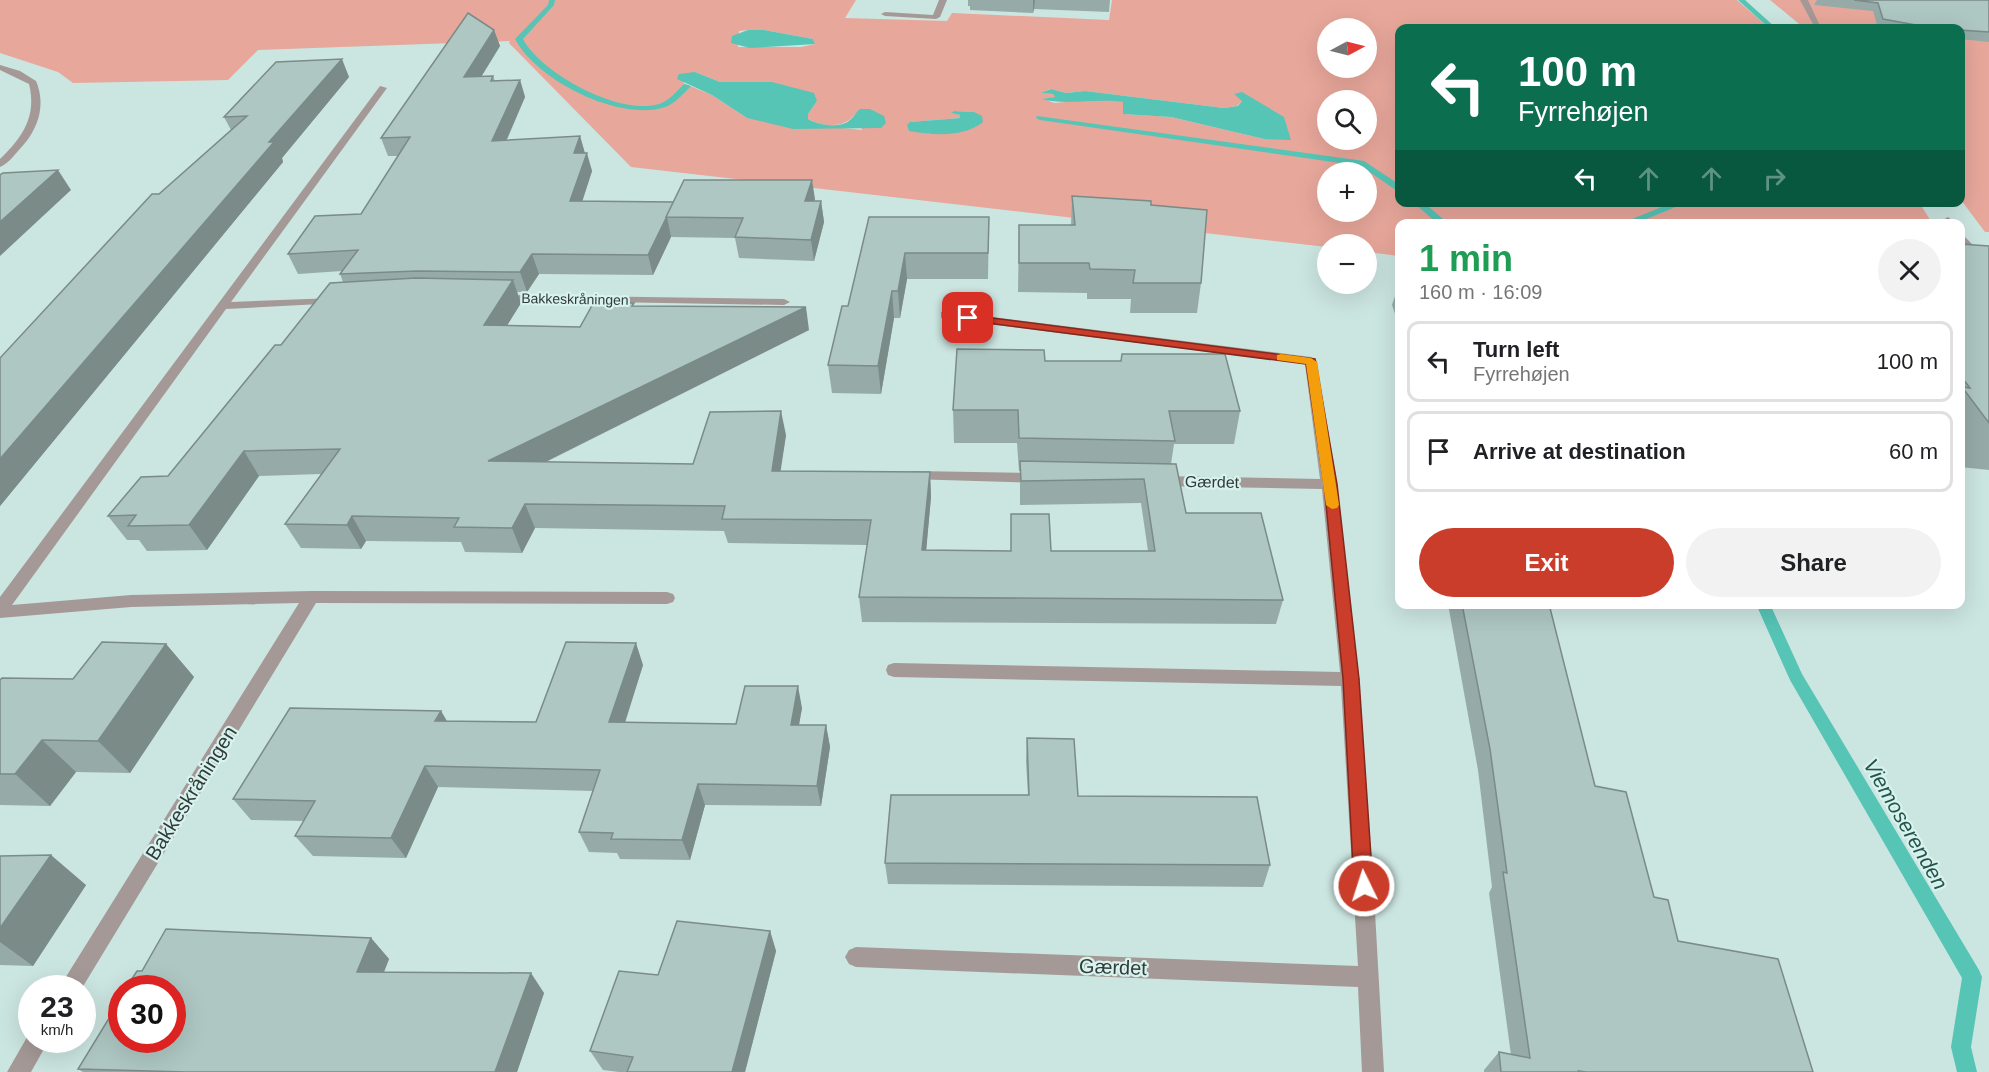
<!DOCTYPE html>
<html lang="en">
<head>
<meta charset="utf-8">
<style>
	:root { --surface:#fff; --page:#f2f2f2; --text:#202124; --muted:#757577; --line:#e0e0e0; --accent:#ca3d2a }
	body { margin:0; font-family:Helvetica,sans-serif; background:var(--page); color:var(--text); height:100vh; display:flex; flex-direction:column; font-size:22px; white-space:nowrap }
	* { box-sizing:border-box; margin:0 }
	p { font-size:20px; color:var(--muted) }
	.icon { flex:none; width:33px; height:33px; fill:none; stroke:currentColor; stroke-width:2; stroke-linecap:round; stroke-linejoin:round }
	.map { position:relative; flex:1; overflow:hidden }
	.side { position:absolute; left:1395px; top:219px; width:570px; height:390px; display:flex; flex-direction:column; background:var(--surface); border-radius:12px; box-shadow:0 6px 24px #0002 }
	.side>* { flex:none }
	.banner { position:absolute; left:1395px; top:24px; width:570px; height:183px; border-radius:12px; box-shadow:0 6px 24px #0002; background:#0b6e4f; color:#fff; overflow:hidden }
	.needle { width:39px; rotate:83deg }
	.buttons { position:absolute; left:1317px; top:18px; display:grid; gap:12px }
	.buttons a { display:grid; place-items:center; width:60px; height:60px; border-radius:50%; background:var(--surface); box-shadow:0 6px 24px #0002; font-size:30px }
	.speed { position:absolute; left:18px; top:975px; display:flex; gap:12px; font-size:30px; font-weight:700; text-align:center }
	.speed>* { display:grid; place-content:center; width:78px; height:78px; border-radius:50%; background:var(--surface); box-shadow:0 6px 24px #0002; line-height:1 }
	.speed small { font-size:15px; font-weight:400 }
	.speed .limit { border:9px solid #d22; background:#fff; color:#111 }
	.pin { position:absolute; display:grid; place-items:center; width:51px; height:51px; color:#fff; margin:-26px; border-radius:12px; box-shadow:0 3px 9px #0006 }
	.me { position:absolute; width:66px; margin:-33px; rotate:356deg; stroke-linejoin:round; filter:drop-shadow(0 0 4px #0008) }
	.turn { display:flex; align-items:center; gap:21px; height:126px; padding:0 24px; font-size:27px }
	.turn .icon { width:78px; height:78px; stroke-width:2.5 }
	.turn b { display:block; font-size:42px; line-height:51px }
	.lanes { display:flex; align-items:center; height:57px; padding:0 24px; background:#0003; justify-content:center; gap:30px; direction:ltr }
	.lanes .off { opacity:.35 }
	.round { display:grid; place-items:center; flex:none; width:63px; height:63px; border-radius:32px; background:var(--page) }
	.headline { display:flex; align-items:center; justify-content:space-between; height:102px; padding:0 24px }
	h1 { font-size:36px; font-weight:800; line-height:45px; color:#1e9e55 }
	.button { display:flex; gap:12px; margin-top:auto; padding:12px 24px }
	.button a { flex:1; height:69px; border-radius:36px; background:var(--accent); color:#fff; font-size:24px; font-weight:800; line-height:69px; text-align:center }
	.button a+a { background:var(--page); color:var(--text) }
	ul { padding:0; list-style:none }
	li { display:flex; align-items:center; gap:18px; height:81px; margin:0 12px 9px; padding:0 12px; border:3px solid var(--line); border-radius:12px }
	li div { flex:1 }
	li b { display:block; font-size:22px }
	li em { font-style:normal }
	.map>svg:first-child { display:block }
	.green { fill:#e8a79b; fill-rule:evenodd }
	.water { fill:#56c5b6 }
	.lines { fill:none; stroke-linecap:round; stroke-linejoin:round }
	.stream { fill:#56c5b6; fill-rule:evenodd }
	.minor { fill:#a49997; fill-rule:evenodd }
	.wall { fill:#96aba8 }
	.shaded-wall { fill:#7a8b88 }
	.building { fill:#aec7c3; stroke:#7a8b88; stroke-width:1.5 }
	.route { fill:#ca3d2a; stroke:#83281b; stroke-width:1.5 }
	.slow { fill:#f59e0b }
	.labels { text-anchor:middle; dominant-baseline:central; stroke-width:4.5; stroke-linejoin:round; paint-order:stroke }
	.far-street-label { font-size:14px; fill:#313c3a; stroke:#d8f2ed }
	.street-label { font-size:16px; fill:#313c3a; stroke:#d8f2ed }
	.near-street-label { font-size:20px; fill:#313c3a; stroke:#d8f2ed }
	.near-water-label { font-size:21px; font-style:italic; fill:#24544d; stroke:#d8f2ed }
</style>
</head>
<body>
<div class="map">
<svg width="1989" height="1072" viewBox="0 0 1989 1072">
	<rect width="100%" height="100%" fill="#cbe5e0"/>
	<g class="green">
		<path d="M0,0H856L845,18L947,21L952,13L1109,20L1112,0H1737L1769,28H1400V202H1919L1932,223L1400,224L1399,256L1367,252L1366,244H1328L1327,247L631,167L509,43L510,41L258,50L228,80L73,83L58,72L0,53ZM1328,28H1366V68H1328ZM748,30H764L813,39L815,44L801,47H738L739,31ZM695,72L720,82L817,101L808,114V119C823,127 845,129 855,114L862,130L747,118L712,95L683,83ZM1050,89L1066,93L1085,91L1224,108L1237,106L1242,101L1264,139L1171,117L1124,114V102L1101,99L1054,103L1044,99L1056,97L1053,94L1042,93ZM1328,100H1366V140H1328ZM954,111L974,112L929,134L910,122L960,118V115L952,113ZM1328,172H1366V212H1328Z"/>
		<polygon points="1770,0 1989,0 1989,232 1985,232 1961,200 1960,28 1804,28"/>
	</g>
	<g class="water">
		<polygon points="748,30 764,30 813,39 815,44 750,48 731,43 732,36"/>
		<path d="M695,72L720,82H772L814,93L817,101L808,114V119C818,125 841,129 850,120C854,117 856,112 860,109H870L884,116L886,123L881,128L793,129L747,118L712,95L677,79L679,74Z"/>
		<path d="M1051,89L1066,93L1085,91L1224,108L1238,106L1242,101L1234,94L1242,92L1284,117L1291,140L1264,139L1171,117L1123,114V102C1097,98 1064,106 1042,99L1055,97L1053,94L1041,93Z"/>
		<path d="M954,111L974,112L982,116L983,122C963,138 933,135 909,131L907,125L910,122L960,118V115L951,113Z"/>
	</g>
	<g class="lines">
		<g class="stream">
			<path d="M549,0H555L554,5L523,39C541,73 619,116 659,104C669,101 677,91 684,84L691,86C683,94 673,106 662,108C616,120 537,80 515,39L548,5Z"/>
			<polygon points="1738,0 1745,0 1776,28 1769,28"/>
			<polygon points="1037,116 1364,161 1400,185 1400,193 1361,166 1040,120 1036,118"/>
			<polygon points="1413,202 1423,202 1449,224 1438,224"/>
			<polygon points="1674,202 1688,202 1634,224 1620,224"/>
			<polygon points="1756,604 1770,604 1802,674 1979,970 1982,977 1971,1047 1977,1072 1957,1072 1951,1047 1962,978 1790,680"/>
		</g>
		<g class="minor">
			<polygon points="939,0 947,0 940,17 936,19 885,16 881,14 885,12 933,15"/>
			<polygon points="1800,0 1808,0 1820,26 1814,26"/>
			<path d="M0,65L20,71L36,81C47,107 37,132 18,151C13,157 7,164 0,167V159C23,137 37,116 29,84L0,70Z"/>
			<polygon points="380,86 387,88 231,302 335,298 341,301 339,303 226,309 12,605 131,595 311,591 667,592 673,594 675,598 673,602 667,604 316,603 82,988 59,988 299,603 131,607 0,618 0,597"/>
			<polygon points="1948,217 1956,224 1945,224 1943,220"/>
			<polygon points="1960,232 1989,261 1989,271 1985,270 1960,242"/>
			<polygon points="500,295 784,299 790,302 784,305 496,300 496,296"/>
			<polygon points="945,311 1311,357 1317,361 1337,484 1357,674 1360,679 1358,682 1374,894 1384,1072 1362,1072 1358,987 856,967 849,964 845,957 849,950 856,947 1358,966 1341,686 894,677 888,675 886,670 888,665 894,663 1340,672 1322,489 1159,486 1152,481 1159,476 1320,479 1305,364 941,318 941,312"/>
			<polygon points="914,471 1039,473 1046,478 1039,483 909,479 907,476 909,473"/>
			<polygon points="30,1032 32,1040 49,1040 31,1072 7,1072"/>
		</g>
	</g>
	<g class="wall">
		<polygon points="968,0 1110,0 1109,12 1034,9 1033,13 970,10 970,6 968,6"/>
		<polygon points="1817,0 1989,0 1989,42 1960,39 1960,28 1878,28 1873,11 1814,5"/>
		<polygon points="494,30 500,46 481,77 493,76 495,81 520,80 525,97 507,140 580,136 585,153 592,171 582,201 674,202 815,199 814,201 821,201 824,222 814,261 739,258 735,238 671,237 653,275 539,274 527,292 517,292 521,303 507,325 580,327 635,306 809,330 546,462 693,464 786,435 780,471 930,472 931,497 926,550 1011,551 1011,514 1051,551 1148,551 1141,503 1020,505 1020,471 1019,471 1017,443 954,443 953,410 1045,361 1240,411 1234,444 1174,444 1171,464 1186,513 1283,600 1276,624 862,622 859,597 867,545 728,543 724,531 535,528 522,553 465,552 461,542 366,541 361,549 301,548 285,524 321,474 259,476 207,550 147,551 139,540 127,540 108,516 168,476 281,345 343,282 340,274 342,271 298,274 288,254 361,214 398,156 388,156 381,138"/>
		<polygon points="349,77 282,158 283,162 0,506 0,358 159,194 231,130 224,117"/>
		<polygon points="1072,196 1151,205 1201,283 1197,313 1130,313 1131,299 1087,299 1087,293 1018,292 1019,225 1071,225"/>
		<polygon points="869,217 989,217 988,279 907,279 900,318 894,318 881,394 832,393 828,365 848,306"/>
		<polygon points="1960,244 1989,246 1989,470 1960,467"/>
		<polygon points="1399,284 1400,284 1400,329 1392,305"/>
		<polygon points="1400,439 1400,460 1397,447"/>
		<polygon points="1448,604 1549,604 1595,786 1678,941 1813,1072 1484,1072 1484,1070 1499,1052 1511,1055 1489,893 1492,887 1478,770"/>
		<polygon points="166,644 194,677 130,773 76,772 50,806 0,805 0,680 73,679"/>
		<polygon points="643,665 625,723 736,724 802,708 799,725 826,725 830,747 821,806 705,805 690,860 620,859 617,853 589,852 579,832 593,791 438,787 406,858 313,856 295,836 304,821 251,820 233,799 441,711 447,721 536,722"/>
		<polygon points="1027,738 1078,796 1270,865 1263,887 888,884 885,863 1028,795 1026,761"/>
		<polygon points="0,856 86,885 33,966 0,965"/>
		<polygon points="770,931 776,951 745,1072 619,1072 603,1070 590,1051 658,975"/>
		<polygon points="371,938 389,959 384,972 544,993 517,1072 83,1072 78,1069 142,971"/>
	</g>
	<g class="shaded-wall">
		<polygon points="1033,0 1035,0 1034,9 1033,13"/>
		<polygon points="494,30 500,46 470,95 464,77"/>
		<polygon points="342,59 349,77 282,158 283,162 0,506 0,459 269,142"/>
		<polygon points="520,80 525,97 498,159 492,141"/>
		<polygon points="580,136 585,154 574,153"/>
		<polygon points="587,153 592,171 576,221 570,201"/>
		<polygon points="58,170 71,190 0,256 0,222"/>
		<polygon points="812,180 815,199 808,221 805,201"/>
		<polygon points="821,201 824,222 814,261 811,240"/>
		<polygon points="667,217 671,237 653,275 648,255"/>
		<polygon points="905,253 907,279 900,318 898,291"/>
		<polygon points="532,254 539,274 527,292 520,272"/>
		<polygon points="513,280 521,303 493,348 484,325"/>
		<polygon points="892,291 894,318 881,394 878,366"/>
		<polygon points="806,307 809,330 499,485 488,461"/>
		<polygon points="781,411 786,435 777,495 772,471"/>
		<polygon points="244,451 259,476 207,550 189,525"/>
		<polygon points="930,472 931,497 924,575 922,550"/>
		<polygon points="525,504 535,528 522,553 512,528"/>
		<polygon points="352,516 366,541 361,549 347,525"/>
		<polygon points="636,643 643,665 618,744 609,722"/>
		<polygon points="166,644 194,677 130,773 98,741"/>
		<polygon points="798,686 802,708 795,746 791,725"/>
		<polygon points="441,711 453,732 435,721"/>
		<polygon points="826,725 830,747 821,806 817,786"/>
		<polygon points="42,740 76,772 50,806 15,774"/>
		<polygon points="425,766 438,787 406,858 391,838"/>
		<polygon points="698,784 705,805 690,860 682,840"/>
		<polygon points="51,855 86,885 33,966 0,942 0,928"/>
		<polygon points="770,931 776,951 745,1072 732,1072"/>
		<polygon points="371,938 389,959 376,992 357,972"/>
		<polygon points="531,973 544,993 517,1072 495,1072"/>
	</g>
	<g class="building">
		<polygon points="1854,0 1989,0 1989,32 1960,30 1960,28 1950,28 1916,25 1883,19 1878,3"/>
		<polygon points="468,13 494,30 464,77 493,76 491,81 520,80 492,141 580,136 574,153 587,153 570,201 674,202 648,255 532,254 520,272 417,271 340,274 358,250 288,254 315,216 361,214 410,137 381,138"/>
		<polygon points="342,59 269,142 274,142 0,459 0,358 152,194 159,194 247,116 224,117 276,62"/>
		<polygon points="58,170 0,222 0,175 3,173"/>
		<polygon points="684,180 812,180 805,201 821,201 811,240 735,237 743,218 666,217"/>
		<polygon points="1072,196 1151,201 1151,205 1207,210 1201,283 1133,283 1135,270 1090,269 1089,263 1019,263 1019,225 1075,225"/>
		<polygon points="869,217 989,217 988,253 905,253 898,291 892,291 878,366 828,365 842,306 848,306"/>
		<polygon points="1960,244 1989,246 1989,423 1962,387 1970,388 1960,375"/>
		<polygon points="416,278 513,280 484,325 580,327 594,302 634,303 632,306 806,307 488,461 693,464 710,412 781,411 772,471 930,472 922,550 1011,551 1011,514 1049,514 1051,551 1155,551 1144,479 1021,481 1020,461 1176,464 1186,513 1261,513 1283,600 859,597 871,520 722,519 725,506 525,504 512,528 454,527 459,518 352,516 347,525 285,524 340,449 244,451 189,525 128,526 136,515 108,516 141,477 168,476 275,345 281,345 330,283"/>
		<polygon points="957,349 1044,350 1045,361 1121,361 1122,354 1225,354 1240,411 1169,411 1175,441 1019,438 1018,410 953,410"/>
		<polygon points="1462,604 1549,604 1595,786 1626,792 1654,897 1668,900 1678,941 1778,959 1813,1072 1586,1072 1579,1071 1580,1072 1501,1072 1499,1052 1530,1058 1503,872 1507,873 1490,749"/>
		<polygon points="102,642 166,644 98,741 42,740 15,774 0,774 0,680 2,678 73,679"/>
		<polygon points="566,642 636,643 609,722 736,724 745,686 798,686 791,725 826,725 817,786 698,784 682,840 611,839 613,833 579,832 600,770 425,766 391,838 295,836 315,801 233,799 290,708 441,711 435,721 536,722"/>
		<polygon points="1027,738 1074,739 1078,796 1257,797 1270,865 885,863 891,795 1029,795"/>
		<polygon points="51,855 0,928 0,856"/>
		<polygon points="677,921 770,931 732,1072 627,1072 633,1057 590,1051 619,971 658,975"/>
		<polygon points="166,929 371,938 357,972 531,973 495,1072 186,1072 78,1069 122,997 122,1040 172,1040 172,988 126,988 137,971 142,971"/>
	</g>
	<polygon class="route" points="968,315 1315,359 1337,484 1359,679 1373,886 1370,892 1364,894 1357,892 1354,886 1343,679 1324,484 1306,364 964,320 962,318"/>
	<polygon class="slow" points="1281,354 1311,358 1317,362 1339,505 1337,508 1332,509 1326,505 1306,364 1277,360 1277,355"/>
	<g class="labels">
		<g class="far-street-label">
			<text transform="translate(575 299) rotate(1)">Bakkeskråningen</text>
		</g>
		<g class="street-label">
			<text transform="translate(1212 482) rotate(1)">Gærdet</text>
		</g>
		<g class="near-street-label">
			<text transform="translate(191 793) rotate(-58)">Bakkeskråningen</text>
			<text transform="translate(1113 967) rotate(2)">Gærdet</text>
		</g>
		<g class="near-water-label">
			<text transform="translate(1906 824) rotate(60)">Viemoserenden</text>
		</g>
	</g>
</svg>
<div class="buttons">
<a><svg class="needle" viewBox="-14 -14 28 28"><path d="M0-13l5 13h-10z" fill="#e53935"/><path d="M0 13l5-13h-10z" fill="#757577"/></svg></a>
<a><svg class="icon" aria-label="search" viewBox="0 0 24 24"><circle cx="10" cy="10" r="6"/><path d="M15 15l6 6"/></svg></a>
<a>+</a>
<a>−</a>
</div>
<div class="speed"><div>23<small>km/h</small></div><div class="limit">30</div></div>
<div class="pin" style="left:968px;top:318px;background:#d93025"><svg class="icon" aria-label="arrive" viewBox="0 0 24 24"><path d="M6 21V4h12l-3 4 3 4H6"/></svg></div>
<svg class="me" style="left:1364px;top:886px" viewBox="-20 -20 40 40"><circle r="17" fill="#ca3d2a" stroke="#fff" stroke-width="3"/><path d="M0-11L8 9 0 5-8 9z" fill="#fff"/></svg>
<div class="banner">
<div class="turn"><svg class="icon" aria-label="left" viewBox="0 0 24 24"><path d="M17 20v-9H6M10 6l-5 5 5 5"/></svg><div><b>100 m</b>Fyrrehøjen</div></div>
<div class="lanes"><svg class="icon" aria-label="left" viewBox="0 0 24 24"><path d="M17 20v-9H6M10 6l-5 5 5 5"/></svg><svg class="icon off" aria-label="ahead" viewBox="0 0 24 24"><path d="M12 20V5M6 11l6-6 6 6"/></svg><svg class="icon off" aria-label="ahead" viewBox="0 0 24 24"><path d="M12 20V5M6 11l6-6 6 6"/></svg><svg class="icon off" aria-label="right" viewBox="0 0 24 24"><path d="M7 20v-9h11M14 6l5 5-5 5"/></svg></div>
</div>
<section class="side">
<div class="headline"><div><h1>1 min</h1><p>160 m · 16:09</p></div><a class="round"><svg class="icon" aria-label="close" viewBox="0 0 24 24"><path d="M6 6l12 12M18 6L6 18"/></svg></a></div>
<ul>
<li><svg class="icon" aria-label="left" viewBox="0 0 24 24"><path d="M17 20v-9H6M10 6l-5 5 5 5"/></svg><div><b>Turn left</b><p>Fyrrehøjen</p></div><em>100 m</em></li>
<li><svg class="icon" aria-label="arrive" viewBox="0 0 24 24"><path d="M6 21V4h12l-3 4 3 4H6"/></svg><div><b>Arrive at destination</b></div><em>60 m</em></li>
</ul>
<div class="button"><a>Exit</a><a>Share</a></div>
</section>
</div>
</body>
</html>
